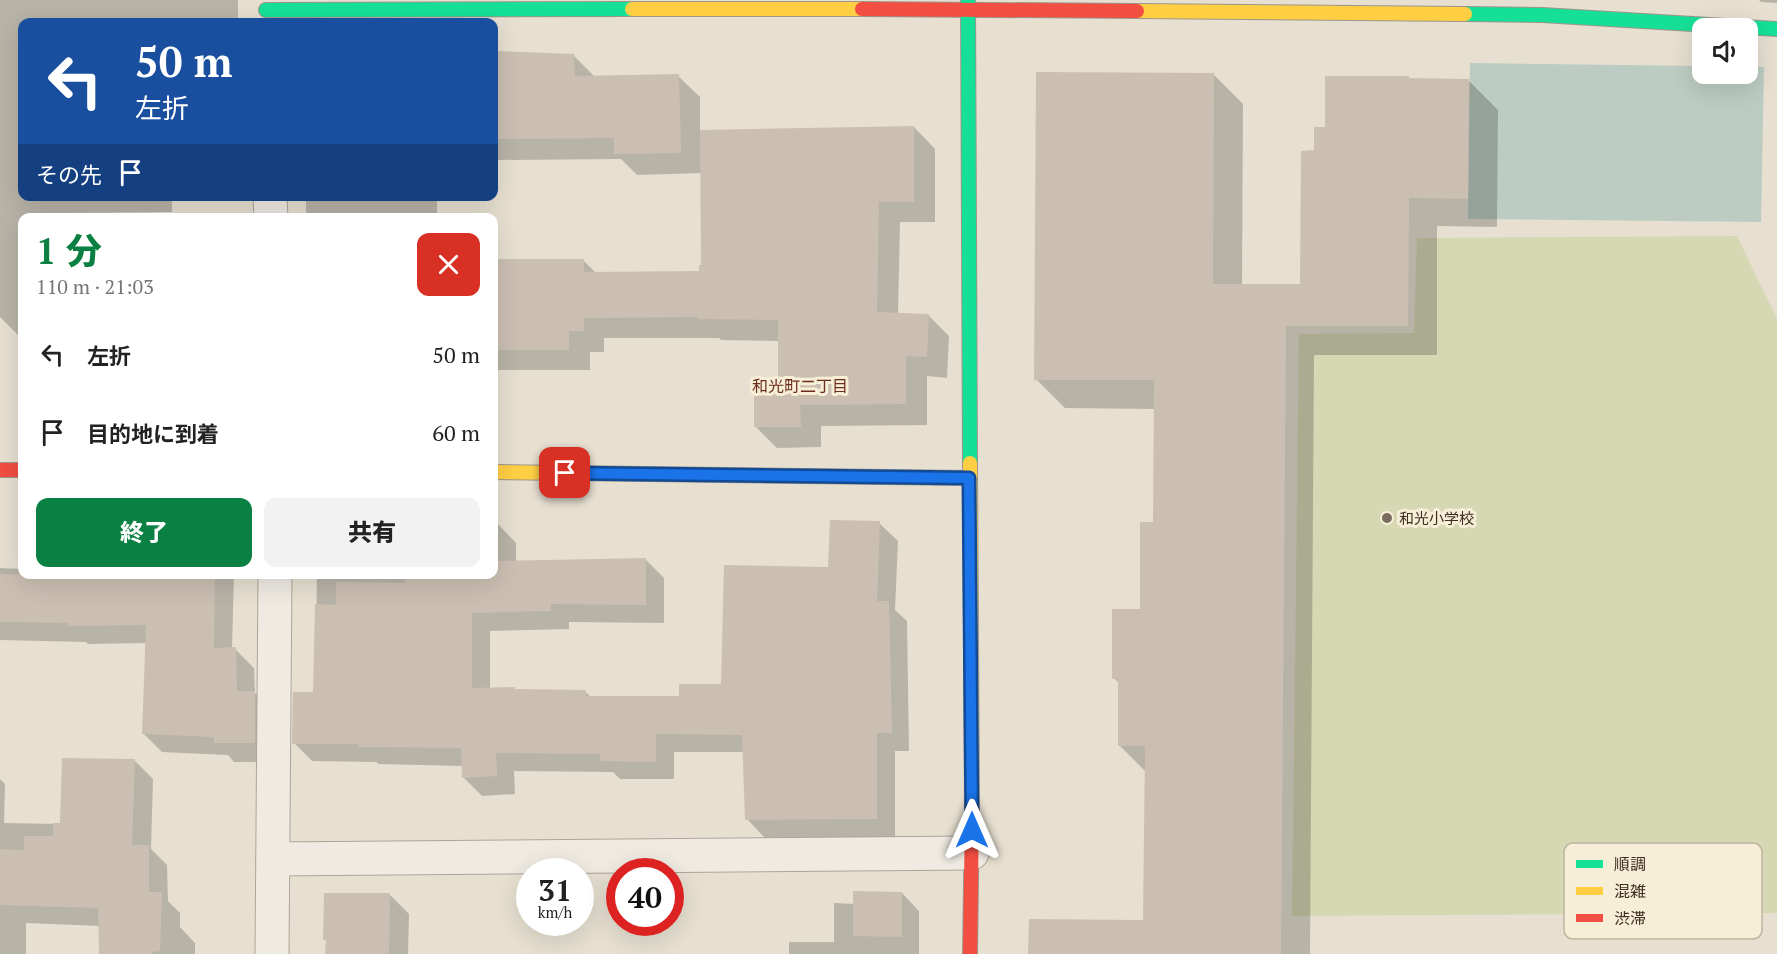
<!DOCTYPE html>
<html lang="ja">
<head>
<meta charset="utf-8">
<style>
	:root { --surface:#fff; --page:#f2f2f2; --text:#222; --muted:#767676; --accent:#0b8043 }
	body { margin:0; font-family:"PT Serif","Noto Sans JP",serif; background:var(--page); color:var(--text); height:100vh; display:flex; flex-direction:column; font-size:22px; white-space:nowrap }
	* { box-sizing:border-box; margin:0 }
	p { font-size:20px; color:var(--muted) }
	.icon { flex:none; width:33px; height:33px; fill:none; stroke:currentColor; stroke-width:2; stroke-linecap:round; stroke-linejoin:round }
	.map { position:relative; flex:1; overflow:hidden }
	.details { position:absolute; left:18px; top:213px; width:480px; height:366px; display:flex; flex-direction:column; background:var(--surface); border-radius:12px; box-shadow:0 6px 24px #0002 }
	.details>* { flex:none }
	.banner { position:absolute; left:18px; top:18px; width:480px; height:183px; border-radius:12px; box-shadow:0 6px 24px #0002; background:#1a4fa0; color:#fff; overflow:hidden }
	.tools { position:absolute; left:1692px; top:18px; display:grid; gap:12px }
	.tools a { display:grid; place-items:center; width:66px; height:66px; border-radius:12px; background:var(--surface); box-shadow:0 6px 24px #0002; font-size:30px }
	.speed { position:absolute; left:516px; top:858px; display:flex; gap:12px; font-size:30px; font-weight:700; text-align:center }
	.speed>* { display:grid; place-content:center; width:78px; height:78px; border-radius:50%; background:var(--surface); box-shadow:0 6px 24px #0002; line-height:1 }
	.speed small { font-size:15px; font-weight:400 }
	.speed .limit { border:9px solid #d22; background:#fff; color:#111 }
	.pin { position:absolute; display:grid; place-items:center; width:51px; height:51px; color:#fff; margin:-26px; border-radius:12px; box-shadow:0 3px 9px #0006 }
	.me { position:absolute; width:66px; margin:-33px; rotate:0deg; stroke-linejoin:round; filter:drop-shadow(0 0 4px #0008) }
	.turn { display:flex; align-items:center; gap:21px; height:126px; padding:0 18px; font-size:27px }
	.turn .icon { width:78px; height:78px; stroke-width:2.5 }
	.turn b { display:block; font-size:42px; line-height:51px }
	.then { display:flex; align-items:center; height:57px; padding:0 18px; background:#0003; gap:12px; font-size:22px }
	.round { display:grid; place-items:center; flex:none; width:63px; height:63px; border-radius:12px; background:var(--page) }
	.summary { display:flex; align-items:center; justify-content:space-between; height:102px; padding:0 18px }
	h1 { font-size:36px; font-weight:800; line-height:45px; color:var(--accent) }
	.cta { display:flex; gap:12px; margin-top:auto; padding:12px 18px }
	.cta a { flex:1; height:69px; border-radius:12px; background:var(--accent); color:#fff; font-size:24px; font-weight:800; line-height:69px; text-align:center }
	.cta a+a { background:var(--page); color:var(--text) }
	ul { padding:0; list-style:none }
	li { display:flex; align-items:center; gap:18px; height:78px; padding:0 18px }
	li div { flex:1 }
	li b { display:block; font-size:22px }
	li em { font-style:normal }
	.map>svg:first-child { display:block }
	.green { fill:#d6d7b3 }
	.water { fill:#bcccc2 }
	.shadow { fill:#0003 }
	.building { fill:#cbbfb2 }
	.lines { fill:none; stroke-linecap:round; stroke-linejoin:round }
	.street-casing { stroke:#ada599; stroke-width:35 }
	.fast-casing { stroke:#9c958a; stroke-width:16 }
	.slow-casing { stroke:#9c958a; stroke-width:16 }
	.jam-casing { stroke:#9c958a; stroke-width:16 }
	.street { stroke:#efebe3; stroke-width:33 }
	.fast { stroke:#16e098; stroke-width:14 }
	.slow { stroke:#ffcf43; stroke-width:14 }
	.jam { stroke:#f24e42; stroke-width:14 }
	.route-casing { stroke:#114b97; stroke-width:15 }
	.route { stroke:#1a73e8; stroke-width:10 }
	.poi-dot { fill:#786c5e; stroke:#f7eed8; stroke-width:2 }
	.labels { text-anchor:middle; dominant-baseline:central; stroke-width:6; stroke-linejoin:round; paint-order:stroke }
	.poi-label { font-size:15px; fill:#3d2e20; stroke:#f7eed8; text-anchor:start }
	.neighbourhood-label { font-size:16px; fill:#6b2e1e; stroke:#f7eed8 }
	.key { fill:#f7eed8; stroke:#bfb4a1; stroke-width:1.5 }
	.key-label { font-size:16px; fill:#3d2e20 }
</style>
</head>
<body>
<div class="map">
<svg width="1777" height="954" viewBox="0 0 1777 954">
	<rect width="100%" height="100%" fill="#e7e0d1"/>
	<polygon class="green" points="1737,236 1777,319 1777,913 1292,916 1299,334 1414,333 1417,238"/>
	<polygon class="water" points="1470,63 1702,66 1702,74 1748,74 1748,66 1764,67 1761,222 1468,219"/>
	<g class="shadow">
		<polygon points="0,0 238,0 238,22 22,22 22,196 172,196 172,212 71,213 71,218 22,218 22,337 20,337 0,317"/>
		<polygon points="1759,0 1777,0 1777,3 1761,2"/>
		<polygon points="494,53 573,55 595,77 678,76 700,97 700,131 914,127 935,149 935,222 900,222 898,314 928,315 949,336 947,378 927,376 927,425 821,426 821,447 777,448 755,426 779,390 779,341 721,340 719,338 604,338 604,352 590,352 590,370 494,370 494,261 584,261 596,273 701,273 703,266 702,173 637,175 621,159 494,160"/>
		<polygon points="1214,75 1243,104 1242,286 1301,286 1316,152 1326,128 1411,80 1469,81 1498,110 1497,227 1437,226 1437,355 1314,355 1310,954 1030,954 1145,921 1146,772 1119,745 1120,684 1114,678 1141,611 1155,523 1155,409 1065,408 1036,379"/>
		<polygon points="318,196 437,196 437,218 306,218 306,198"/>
		<polygon points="879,523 898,541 895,610 907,621 909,751 895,751 895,837 765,838 747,819 744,752 674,752 674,779 620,779 613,772 514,771 515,794 482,796 463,777 463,766 379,764 376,762 312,761 294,743 315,693 317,574 494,574 494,525 498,524 516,543 516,562 645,559 664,578 664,623 569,622 569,629 490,631 490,689 585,692 591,697 681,698 723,685 830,568"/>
		<polygon points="0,568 22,569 22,574 234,574 232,649 235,649 254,668 255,693 274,712 273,762 234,762 228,755 162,752 143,733 147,643 88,644 86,642 0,640"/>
		<polygon points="134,760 153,779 151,849 167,865 168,901 180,913 180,927 195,943 195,954 100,954 100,926 26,923 26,954 0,954 0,779 5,784 4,823 61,824"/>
		<polygon points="902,893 919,911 919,954 789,954 789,942 834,942 834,903 855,904"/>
		<polygon points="389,894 409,914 408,954 327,954 327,942 325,939"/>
	</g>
	<g class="building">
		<polygon points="494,51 574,54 575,76 679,74 681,153 614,154 614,138 494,139"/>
		<polygon points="1036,72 1214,73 1213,284 1300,284 1301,151 1314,150 1314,127 1325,127 1325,76 1409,76 1409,78 1469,79 1468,199 1409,198 1408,326 1286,326 1281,954 1028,954 1029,919 1143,920 1145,746 1118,746 1118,679 1112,679 1112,609 1140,609 1140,522 1153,522 1154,380 1034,380"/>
		<polygon points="914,126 914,202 879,202 877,312 929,314 927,357 906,356 906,404 800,405 801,427 754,427 754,388 778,389 778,320 698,319 698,317 584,318 584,331 569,331 569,350 494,350 494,259 584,259 584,272 699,271 699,265 701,265 700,130"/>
		<polygon points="830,520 880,521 877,601 889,601 892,733 877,733 877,819 745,820 742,735 656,734 656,762 600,761 600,754 496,753 497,776 462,778 461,748 359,747 359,744 292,744 293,692 313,692 315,604 336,605 336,582 405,583 405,574 494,574 494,561 646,558 646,605 551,604 551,611 472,613 472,688 515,687 515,689 586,690 586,696 679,696 679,684 721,684 724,565 828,567"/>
		<polygon points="0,574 215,574 214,648 236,647 237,691 255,691 255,743 214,743 214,737 142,734 146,625 68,626 68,623 0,622"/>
		<polygon points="62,758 135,759 132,845 149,845 149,892 162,892 160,951 152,952 152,954 99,954 98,908 0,905 0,849 24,850 24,836 53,836 53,823 60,823"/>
		<polygon points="853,891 902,892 902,937 853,936"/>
		<polygon points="324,893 390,893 389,954 325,954 326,940 323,940"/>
	</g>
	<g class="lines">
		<defs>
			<g id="street">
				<polyline points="270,196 271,218"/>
				<polyline points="273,859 972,853"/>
				<polyline points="272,954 275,574"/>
			</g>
			<g id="fast">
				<polyline points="968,0 970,463"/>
				<polyline points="266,10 632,9"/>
				<polyline points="1465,14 1542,15 1777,29"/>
			</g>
			<g id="slow">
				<polyline points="632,9 862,9"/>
				<polyline points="1137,11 1465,14"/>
				<polyline points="970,463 972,811"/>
				<polyline points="494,472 969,478"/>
			</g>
			<g id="jam">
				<polyline points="862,9 1137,11"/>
				<polyline points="0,470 22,470"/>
				<polyline points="970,954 972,811"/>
			</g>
		</defs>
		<use href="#street" class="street-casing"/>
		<use href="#fast" class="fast-casing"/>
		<use href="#slow" class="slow-casing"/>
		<use href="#jam" class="jam-casing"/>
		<use href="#street" class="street"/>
		<use href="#fast" class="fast"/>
		<use href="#slow" class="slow"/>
		<use href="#jam" class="jam"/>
	</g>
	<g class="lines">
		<defs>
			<polyline id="route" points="565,473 969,478 972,830"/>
		</defs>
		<use href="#route" class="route-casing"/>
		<use href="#route" class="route"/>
	</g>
	<circle class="poi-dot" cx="1387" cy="518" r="6"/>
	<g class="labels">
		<g class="poi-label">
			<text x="1399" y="518">和光小学校</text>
		</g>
		<g class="neighbourhood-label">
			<text x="800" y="386">和光町二丁目</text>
		</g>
	</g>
	<rect x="1564" y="843" width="198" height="96" rx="9" class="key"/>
	<rect x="1576" y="860" width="27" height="8" fill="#16e098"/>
	<rect x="1576" y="887" width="27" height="8" fill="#ffcf43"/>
	<rect x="1576" y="914" width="27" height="8" fill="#f24e42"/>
	<g class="key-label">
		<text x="1614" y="870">順調</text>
		<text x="1614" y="897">混雑</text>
		<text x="1614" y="924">渋滞</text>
	</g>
</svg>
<div class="tools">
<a><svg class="icon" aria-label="sound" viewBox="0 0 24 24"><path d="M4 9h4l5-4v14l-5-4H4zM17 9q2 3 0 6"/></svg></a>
</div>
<div class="speed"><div>31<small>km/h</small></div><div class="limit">40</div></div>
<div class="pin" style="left:565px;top:473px;background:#d93025"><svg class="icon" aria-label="arrive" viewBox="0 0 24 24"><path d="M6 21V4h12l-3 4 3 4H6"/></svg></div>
<svg class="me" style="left:972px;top:830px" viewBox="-20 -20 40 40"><path d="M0-17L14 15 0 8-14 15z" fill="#1a73e8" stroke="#fff" stroke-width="4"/></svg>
<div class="banner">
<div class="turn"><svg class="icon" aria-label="left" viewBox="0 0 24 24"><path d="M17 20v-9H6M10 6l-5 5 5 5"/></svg><div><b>50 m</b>左折</div></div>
<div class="then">その先<svg class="icon" aria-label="arrive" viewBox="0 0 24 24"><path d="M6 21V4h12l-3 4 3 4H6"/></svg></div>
</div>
<section class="details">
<div class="summary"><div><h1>1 分</h1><p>110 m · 21:03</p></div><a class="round" style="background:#d93025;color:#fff"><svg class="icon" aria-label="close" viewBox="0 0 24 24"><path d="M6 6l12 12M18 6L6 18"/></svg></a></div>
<ul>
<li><svg class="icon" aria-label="left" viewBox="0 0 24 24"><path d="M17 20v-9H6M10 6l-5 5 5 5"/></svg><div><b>左折</b></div><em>50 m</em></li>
<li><svg class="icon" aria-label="arrive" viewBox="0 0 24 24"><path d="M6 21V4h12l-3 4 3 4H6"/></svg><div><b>目的地に到着</b></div><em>60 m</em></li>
</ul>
<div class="cta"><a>終了</a><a>共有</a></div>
</section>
</div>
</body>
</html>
